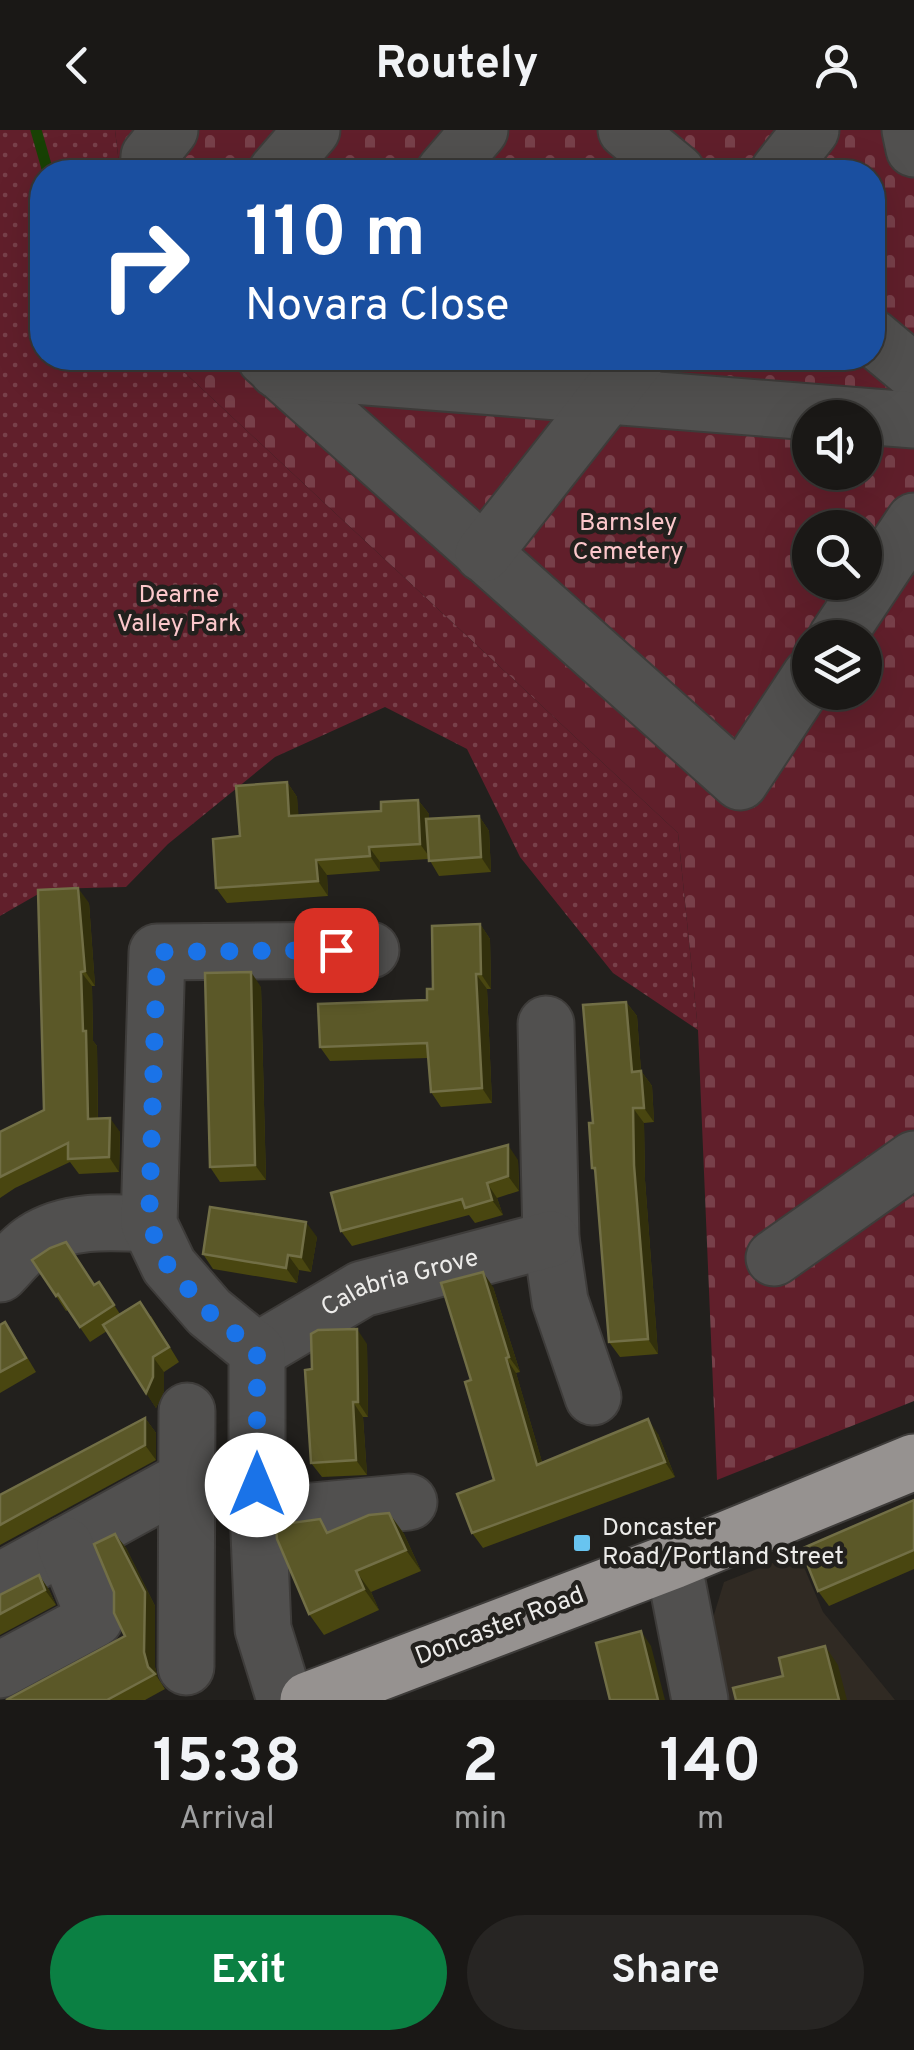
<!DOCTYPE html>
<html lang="en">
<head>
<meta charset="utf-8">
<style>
	:root { --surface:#1a1816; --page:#272523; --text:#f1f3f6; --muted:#9fa0a1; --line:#383735; --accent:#0b8043 }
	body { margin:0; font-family:Overpass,sans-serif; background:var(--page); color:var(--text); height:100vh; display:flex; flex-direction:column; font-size:38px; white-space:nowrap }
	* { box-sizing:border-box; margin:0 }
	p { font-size:32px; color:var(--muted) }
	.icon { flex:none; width:55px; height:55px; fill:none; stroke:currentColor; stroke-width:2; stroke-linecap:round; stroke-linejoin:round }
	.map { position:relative; height:1570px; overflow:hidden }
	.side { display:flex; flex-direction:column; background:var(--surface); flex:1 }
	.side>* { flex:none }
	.banner { position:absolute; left:30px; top:30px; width:855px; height:210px; border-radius:40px; box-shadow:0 10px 40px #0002,0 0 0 2px var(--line); background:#1a4fa0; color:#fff; overflow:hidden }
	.fabs { position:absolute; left:792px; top:270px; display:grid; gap:20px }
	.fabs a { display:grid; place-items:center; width:90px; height:90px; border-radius:50%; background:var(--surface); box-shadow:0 10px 40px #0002,0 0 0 2px var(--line); font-size:50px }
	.pin { position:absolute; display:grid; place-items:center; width:85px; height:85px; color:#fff; margin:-42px; border-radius:20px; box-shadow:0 5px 15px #0006 }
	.me { position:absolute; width:110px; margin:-55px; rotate:0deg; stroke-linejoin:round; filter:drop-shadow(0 0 8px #0008) }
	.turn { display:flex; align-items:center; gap:35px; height:210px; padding:0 50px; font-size:45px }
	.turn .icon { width:130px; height:130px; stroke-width:2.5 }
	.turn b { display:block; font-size:70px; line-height:85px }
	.eta { display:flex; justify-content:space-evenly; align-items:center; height:170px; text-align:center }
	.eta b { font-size:60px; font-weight:700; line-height:70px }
	.cta { display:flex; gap:20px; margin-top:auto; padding:20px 50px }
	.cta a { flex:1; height:115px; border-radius:60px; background:var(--accent); color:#fff; font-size:40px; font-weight:700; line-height:115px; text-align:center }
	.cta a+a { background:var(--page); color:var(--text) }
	header { display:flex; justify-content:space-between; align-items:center; height:130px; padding:0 50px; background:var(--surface); font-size:45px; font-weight:700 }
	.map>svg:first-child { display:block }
	.built { fill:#302a23 }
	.cemetery { fill:url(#cemetery-stones); fill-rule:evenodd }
	.park { fill:url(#park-dots) }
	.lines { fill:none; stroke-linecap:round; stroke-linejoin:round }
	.stream { stroke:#184104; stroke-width:11 }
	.minor-casing { stroke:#3e3c3a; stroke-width:59 }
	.highway-casing { stroke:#3e3c3a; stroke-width:59 }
	.minor { stroke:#51504f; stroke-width:55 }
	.highway { stroke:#969290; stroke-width:55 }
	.wall { fill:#494610 }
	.shaded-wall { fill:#32300c }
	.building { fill:#5b5828; stroke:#726f46; stroke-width:2.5 }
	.route { stroke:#1a73e8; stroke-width:18; stroke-dasharray:0 32.4 }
	.poi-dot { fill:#68c4f0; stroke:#22201d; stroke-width:4 }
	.labels { text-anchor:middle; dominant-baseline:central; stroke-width:9; stroke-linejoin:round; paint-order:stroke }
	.park-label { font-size:25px; fill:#fcc7cb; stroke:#22201d }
	.street-label { font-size:25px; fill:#ecebe9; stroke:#22201d }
	.poi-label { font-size:25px; fill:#ecebe9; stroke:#22201d; text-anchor:start }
</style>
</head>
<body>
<header><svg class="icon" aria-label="back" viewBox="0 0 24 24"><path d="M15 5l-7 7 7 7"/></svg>Routely<svg class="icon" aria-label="person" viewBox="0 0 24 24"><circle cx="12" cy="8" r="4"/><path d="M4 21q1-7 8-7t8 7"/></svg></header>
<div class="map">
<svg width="914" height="1570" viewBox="0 0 914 1570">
	<defs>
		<pattern id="cemetery-stones" width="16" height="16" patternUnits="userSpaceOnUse" patternTransform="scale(2.5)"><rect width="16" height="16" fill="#611f2b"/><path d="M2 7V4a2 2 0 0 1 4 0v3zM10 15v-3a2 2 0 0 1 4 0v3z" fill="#78404a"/></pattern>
		<pattern id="park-dots" width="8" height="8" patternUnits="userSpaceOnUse" patternTransform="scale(2.5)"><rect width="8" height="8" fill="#611f2b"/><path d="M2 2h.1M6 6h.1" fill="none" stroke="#78404a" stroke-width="1.8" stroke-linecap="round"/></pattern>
	</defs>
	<rect width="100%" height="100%" fill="#22201d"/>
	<polygon class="built" points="798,1423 823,1482 895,1570 725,1570 709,1501 724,1452"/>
	<path class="cemetery" d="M115,0H914V1271L717,1350L698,900L678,703L169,228H872V42H120ZM810,288H865V342H810ZM810,398H865V452H810ZM810,508H865V562H810Z"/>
	<polygon class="park" points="0,0 115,0 120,42 42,42 42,228 169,228 678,703 698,900 613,843 520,727 467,619 385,577 275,627 168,714 126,757 47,759 0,786"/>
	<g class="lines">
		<polyline class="stream" points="36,0 48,42"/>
		<defs>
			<g id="minor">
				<polyline points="626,0 677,42"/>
				<polyline points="910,0 914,19"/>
				<polyline points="148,42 149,26 170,0"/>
				<polyline points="276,42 312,0"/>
				<polyline points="444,42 480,0"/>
				<polyline points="778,42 811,0"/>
				<polyline points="872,207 914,242"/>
				<polyline points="265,228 740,652 810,546"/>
				<polyline points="277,240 914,290"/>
				<polyline points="483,424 637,228"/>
				<polyline points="836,508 914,391"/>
				<polyline points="546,894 551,1109 560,1171 593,1267"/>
				<polyline points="774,1128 914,1029"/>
				<path d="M0,1144C10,1134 21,1119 34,1111C68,1089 110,1092 149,1094"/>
				<path id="s1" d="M257,1221L362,1159L551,1109"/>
				<polyline points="258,1386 409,1372"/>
				<polyline points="673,1431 700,1570"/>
				<polyline points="0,1451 171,1357 257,1355"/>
				<polyline points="186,1537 187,1281"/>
				<polyline points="0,1540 95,1489 65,1415"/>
				<polyline points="285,1570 263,1499 257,1355 257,1221 209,1182 169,1136 149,1094 157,822 371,820"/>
			</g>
			<polyline id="highway" points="308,1570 673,1431 914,1332"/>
		</defs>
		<use href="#minor" class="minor-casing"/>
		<use href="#highway" class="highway-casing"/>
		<use href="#minor" class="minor"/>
		<use href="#highway" class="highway"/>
	</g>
	<g class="wall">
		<polygon points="287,652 297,667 298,686 381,681 418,670 429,684 429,689 479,686 489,701 491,742 439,746 429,729 380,732 380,741 327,745 328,766 227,773 216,758 240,706"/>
		<polygon points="89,773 95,856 92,856 93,911 97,916 98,988 120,1002 119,1042 79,1044 70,1032 15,1058 0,1068 0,1002 44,980"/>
		<polygon points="480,794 490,809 491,859 487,859 492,973 441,977 431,962 428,928 330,931 320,917 427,870 433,859"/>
		<polygon points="261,857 266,1050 220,1052 210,1037"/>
		<polygon points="626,872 637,886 641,941 652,956 654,992 644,993 645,1050 658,1224 620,1227 609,1212 596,1043 592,1038 593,993"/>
		<polygon points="518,1030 519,1061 497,1068 503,1085 475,1093 469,1085 352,1116 341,1101"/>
		<polygon points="317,1107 311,1142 299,1140 297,1153 213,1139 203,1124"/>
		<polygon points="32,1130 94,1155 99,1152 120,1184 151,1186 179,1232 164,1242 164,1261 156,1278 107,1201 90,1212 68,1180 66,1181"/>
		<polygon points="493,1157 520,1242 516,1243 542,1332 658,1304 675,1347 483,1418 472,1403 494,1350 471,1250"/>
		<polygon points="0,1195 15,1207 36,1242 0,1263"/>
		<polygon points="367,1214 368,1287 363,1287 367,1345 322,1347 311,1333"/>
		<polygon points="145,1288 156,1303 156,1330 0,1415 0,1365"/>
		<polygon points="914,1370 914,1439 829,1476 818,1461"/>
		<polygon points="389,1383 404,1404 421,1441 371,1462 379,1480 324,1505 309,1484 329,1402"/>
		<polygon points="115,1404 126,1418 155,1476 155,1537 158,1548 165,1559 145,1570 6,1570 125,1506 114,1462"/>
		<polygon points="39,1445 49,1460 56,1475 0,1505 0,1465"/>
	</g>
	<g class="shaded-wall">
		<polygon points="287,652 297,667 300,701 289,686"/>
		<polygon points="418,670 429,684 431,729 420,714"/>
		<polygon points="479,686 489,701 491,742 481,727"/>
		<polygon points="369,717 380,732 380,741 370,726"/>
		<polygon points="316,730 327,745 328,766 318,751"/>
		<polygon points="78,758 89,773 95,856 85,841"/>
		<polygon points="480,794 490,809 491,859 481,844"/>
		<polygon points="81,842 92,856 93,911 97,916 98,1004 88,989"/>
		<polygon points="251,842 261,857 266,1050 255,1035"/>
		<polygon points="476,844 487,859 492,973 482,958"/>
		<polygon points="626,872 637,886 642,956 632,942"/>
		<polygon points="641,941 652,956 654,992 644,978"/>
		<polygon points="633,978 644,993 645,1050 658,1224 648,1209 634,1035"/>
		<polygon points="110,988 120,1002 119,1042 109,1027"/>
		<polygon points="508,1015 518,1030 519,1061 508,1046"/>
		<polygon points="487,1053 497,1068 503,1085 492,1070"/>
		<polygon points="306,1092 317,1107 311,1142 301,1127"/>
		<polygon points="288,1125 299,1140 297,1153 286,1138"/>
		<polygon points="483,1142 493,1157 520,1242 509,1227"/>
		<polygon points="357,1199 367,1214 368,1287 358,1272"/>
		<polygon points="153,1227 164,1242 164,1261 156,1278 146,1263"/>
		<polygon points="506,1228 516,1243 547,1349 537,1335"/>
		<polygon points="353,1272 363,1287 367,1345 356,1330"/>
		<polygon points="145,1288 156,1303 156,1330 145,1315"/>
		<polygon points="648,1289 658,1304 675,1347 665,1332"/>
		<polygon points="389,1383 404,1404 421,1441 406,1420"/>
		<polygon points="115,1404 126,1418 155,1476 155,1537 158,1548 148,1537"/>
		<polygon points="356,1441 371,1462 379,1480 364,1459"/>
		<polygon points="39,1445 49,1460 56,1475 45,1460"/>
		<polygon points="641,1501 651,1516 665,1570 658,1570"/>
		<polygon points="825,1516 838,1535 847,1570 839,1570"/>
	</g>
	<g class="building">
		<polygon points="287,652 289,686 381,681 381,672 418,670 420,714 369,717 370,726 316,730 318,751 216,758 213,709 240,706 236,656"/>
		<polygon points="479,686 481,727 429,731 426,689"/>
		<polygon points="78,758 85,841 81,842 83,901 86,901 88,989 110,988 109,1027 68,1029 68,1013 0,1047 0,1002 44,980 38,760"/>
		<polygon points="480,794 481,844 476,844 482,958 431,962 427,913 320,917 318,874 427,870 427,859 433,859 432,796"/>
		<polygon points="251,842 255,1035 210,1037 205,843"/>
		<polygon points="626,872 632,942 641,941 644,978 633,978 634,1035 648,1209 609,1212 595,1038 592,1038 589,993 593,993 583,875"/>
		<polygon points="508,1015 508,1046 487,1053 492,1070 465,1078 462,1069 341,1101 331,1063"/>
		<polygon points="210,1077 306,1092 301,1127 288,1125 286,1138 203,1124"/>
		<polygon points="66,1112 94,1155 99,1152 114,1175 80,1197 58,1164 56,1166 32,1130 50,1118"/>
		<polygon points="483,1142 509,1227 506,1228 537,1335 648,1289 665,1332 472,1403 457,1364 494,1350 465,1252 471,1250 441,1153"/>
		<polygon points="140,1172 169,1217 153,1227 153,1247 146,1263 103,1195"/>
		<polygon points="5,1192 26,1228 0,1242 0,1195"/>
		<polygon points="357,1199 358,1272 353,1272 356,1330 311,1333 305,1240 312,1239 311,1204 318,1200"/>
		<polygon points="145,1288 145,1315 0,1395 0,1365"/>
		<polygon points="914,1370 914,1420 818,1461 801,1419"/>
		<polygon points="389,1383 406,1420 356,1441 364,1459 309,1484 277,1409 276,1395 320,1389 327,1403 369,1385"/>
		<polygon points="115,1404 145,1462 144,1522 148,1537 155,1544 107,1570 6,1570 125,1506 114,1483 114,1462 94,1414"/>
		<polygon points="39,1445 45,1460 0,1484 0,1465"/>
		<polygon points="641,1501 658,1570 610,1570 596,1513"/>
		<polygon points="825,1516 839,1570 736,1570 733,1558 783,1546 779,1528"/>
	</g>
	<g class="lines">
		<polyline class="route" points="257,1355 257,1221 209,1182 168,1136 149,1094 157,822 336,820"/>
	</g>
	<rect class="poi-dot" x="572" y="1403" width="20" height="20" rx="5"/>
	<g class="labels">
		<g class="park-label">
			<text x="628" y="394">Barnsley<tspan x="628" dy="29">Cemetery</tspan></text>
			<text x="179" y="466">Dearne<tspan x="179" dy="29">Valley Park</tspan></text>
		</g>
		<g class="street-label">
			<text stroke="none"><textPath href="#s1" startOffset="160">Calabria Grove</textPath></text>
			<text transform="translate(500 1497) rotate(-21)">Doncaster Road</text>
		</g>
		<g class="poi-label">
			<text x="602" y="1399">Doncaster<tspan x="602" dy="29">Road/Portland Street</tspan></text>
		</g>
	</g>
</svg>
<div class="fabs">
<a><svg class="icon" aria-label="sound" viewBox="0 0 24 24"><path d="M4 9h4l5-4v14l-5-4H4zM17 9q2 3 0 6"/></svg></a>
<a><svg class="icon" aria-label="search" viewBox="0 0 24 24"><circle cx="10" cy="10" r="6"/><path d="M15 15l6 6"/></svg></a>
<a><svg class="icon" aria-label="layers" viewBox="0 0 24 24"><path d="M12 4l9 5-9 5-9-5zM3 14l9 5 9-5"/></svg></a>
</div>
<div class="pin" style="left:336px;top:820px;background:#d93025"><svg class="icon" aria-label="arrive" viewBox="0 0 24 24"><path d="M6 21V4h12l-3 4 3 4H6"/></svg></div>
<svg class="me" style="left:257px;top:1355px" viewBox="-20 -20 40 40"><circle r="19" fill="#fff"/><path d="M0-13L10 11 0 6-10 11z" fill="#1a73e8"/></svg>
<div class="banner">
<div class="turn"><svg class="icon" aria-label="right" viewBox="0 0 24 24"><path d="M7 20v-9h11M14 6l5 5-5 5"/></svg><div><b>110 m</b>Novara Close</div></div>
</div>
</div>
<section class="side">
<div class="eta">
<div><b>15:38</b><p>Arrival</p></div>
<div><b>2</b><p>min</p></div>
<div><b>140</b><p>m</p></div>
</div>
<div class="cta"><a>Exit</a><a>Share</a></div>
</section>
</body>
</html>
